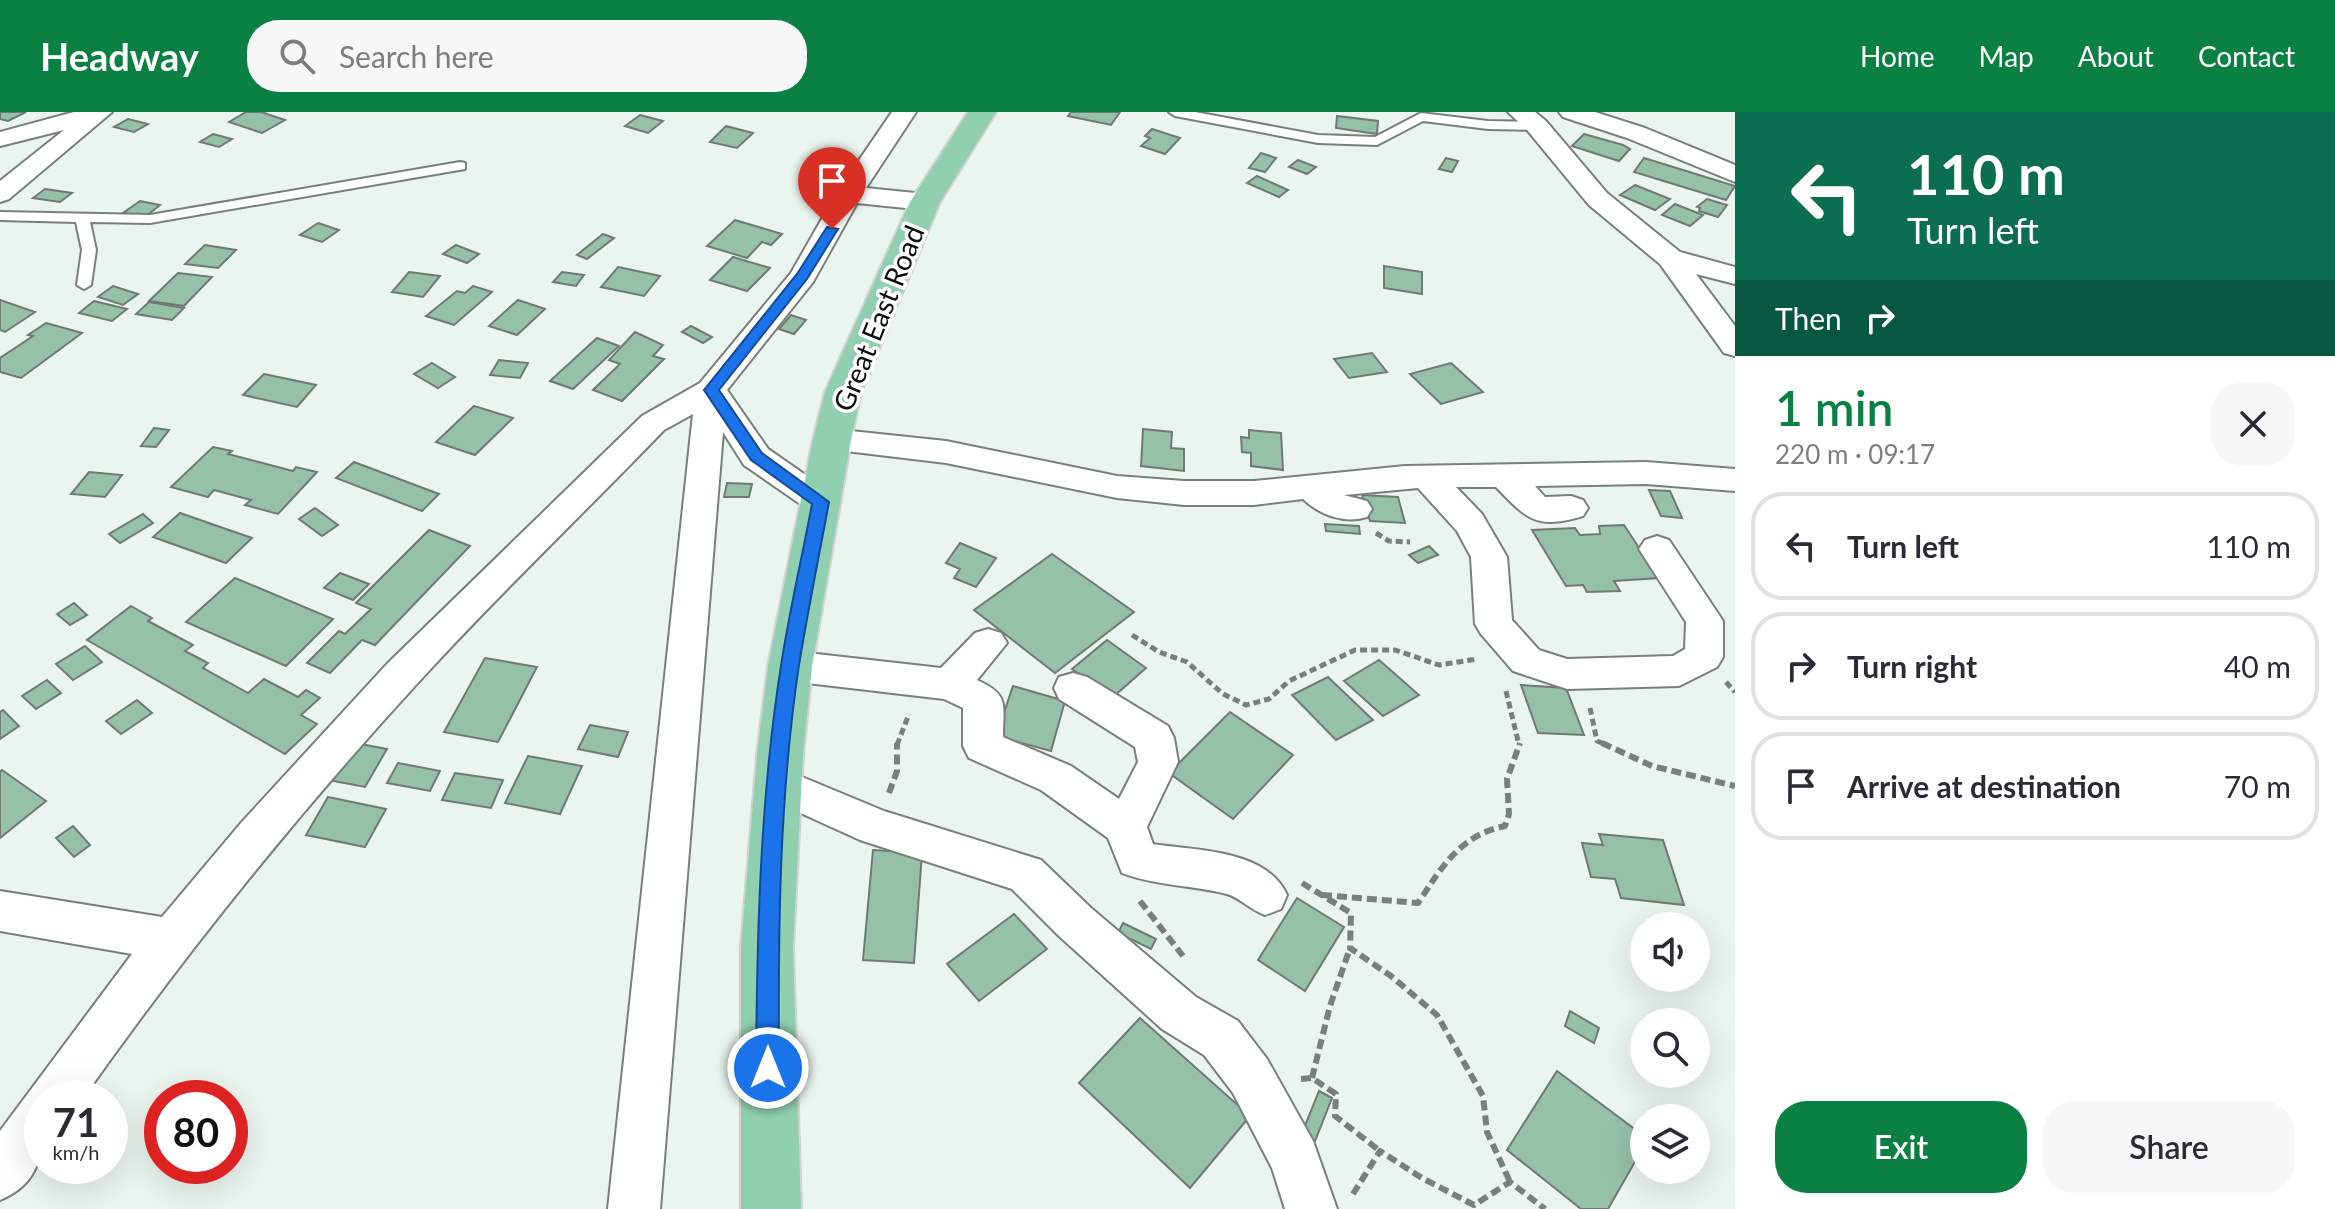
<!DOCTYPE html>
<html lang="en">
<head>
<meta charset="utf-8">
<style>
	:root { --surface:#fff; --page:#f7f7f7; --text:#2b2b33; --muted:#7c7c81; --line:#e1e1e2; --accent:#0b8043 }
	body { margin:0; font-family:Lato,sans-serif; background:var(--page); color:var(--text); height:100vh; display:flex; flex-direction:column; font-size:30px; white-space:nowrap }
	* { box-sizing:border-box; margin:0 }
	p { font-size:26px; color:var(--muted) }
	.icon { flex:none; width:44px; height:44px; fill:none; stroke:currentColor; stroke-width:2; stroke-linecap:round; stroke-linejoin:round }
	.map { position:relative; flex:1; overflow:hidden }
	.drawer { display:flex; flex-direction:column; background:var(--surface); width:600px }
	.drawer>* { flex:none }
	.hud { background:#0b6e4f; color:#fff; overflow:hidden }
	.buttons { position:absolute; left:1630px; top:800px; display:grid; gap:16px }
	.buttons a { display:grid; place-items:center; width:80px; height:80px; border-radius:50%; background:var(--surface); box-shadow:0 8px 32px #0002; font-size:40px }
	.speed { position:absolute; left:24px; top:968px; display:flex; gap:16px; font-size:40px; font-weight:700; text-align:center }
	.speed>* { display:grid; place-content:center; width:104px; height:104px; border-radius:50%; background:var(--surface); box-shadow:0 8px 32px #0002; line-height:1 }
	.speed small { font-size:20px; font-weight:400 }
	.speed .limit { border:12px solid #d22; background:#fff; color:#111 }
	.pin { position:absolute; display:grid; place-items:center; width:68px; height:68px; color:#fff; margin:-82px -34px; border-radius:50% 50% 50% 0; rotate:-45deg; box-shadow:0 0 8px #0007 }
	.pin .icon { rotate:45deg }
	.me { position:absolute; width:88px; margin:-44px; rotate:0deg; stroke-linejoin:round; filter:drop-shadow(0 0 6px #0008) }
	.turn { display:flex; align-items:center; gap:28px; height:168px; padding:0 40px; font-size:36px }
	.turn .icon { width:104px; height:104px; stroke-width:2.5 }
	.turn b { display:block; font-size:56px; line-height:68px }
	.then { display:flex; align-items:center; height:76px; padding:0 40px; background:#0003; gap:16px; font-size:30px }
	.round { display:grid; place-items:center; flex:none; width:84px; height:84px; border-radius:32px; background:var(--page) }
	.head { display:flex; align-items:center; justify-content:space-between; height:136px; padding:0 40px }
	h1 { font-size:48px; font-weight:600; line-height:60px; color:var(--accent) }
	.cta { display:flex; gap:16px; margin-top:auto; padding:16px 40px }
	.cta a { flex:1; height:92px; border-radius:32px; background:var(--accent); color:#fff; font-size:32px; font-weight:600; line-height:92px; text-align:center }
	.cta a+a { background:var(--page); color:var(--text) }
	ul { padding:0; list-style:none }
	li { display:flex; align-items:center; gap:24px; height:108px; margin:0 16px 12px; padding:0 24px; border:4px solid var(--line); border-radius:32px }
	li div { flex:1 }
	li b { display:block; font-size:30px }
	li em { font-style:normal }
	header { display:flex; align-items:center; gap:48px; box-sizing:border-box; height:112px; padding:0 40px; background:var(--accent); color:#fff }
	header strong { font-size:38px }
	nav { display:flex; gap:44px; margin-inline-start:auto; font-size:28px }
	.search { width:560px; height:72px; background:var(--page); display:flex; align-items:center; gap:20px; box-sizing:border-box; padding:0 28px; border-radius:32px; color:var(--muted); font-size:30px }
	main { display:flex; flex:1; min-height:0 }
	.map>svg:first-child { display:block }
	.building { fill:#95c1a9; stroke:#717974; stroke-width:2 }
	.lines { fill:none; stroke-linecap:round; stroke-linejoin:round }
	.service-casing { stroke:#77807b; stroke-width:4 }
	.minor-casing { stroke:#77807b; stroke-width:4 }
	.trunk-casing { stroke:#d3d3d3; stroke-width:4 }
	.path-far1 { stroke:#79807c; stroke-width:5; stroke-dasharray:7 4; stroke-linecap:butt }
	.path { stroke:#79807c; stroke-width:6; stroke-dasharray:10 5; stroke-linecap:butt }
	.service { fill:#fff; fill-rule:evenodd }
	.minor { fill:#fff; fill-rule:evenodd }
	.trunk { fill:#90d0b0; fill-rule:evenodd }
	.route { fill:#1a73e8; stroke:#114b97; stroke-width:2 }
	.labels { text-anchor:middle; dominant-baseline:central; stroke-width:7; stroke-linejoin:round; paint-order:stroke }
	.street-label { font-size:28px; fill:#0a0d0c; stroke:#fff }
</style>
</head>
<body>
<header>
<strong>Headway</strong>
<div class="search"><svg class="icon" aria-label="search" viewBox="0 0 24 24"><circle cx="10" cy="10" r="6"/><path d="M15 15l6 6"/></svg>Search here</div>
<nav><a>Home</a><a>Map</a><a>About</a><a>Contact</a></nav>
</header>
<main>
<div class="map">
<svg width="1735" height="1097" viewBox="0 0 1735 1097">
	<rect width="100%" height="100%" fill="#ebf5ef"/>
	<g class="building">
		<polygon points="0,0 26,0 8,9 0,7"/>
		<polygon points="246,0 266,0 264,1 285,8 262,21 229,10"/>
		<polygon points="1071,0 1120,0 1111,13 1068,4"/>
		<polygon points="640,3 663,9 648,21 625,14"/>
		<polygon points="1337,4 1378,9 1377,22 1336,16"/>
		<polygon points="128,7 148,12 134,20 114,15"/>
		<polygon points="726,14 753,21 737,36 710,30"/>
		<polygon points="1152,17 1180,26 1165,42 1141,34 1150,26 1145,24"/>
		<polygon points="213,22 232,27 219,35 200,30"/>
		<polygon points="1584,22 1623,33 1630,37 1619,49 1572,34"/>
		<polygon points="1261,41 1276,46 1265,60 1249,56"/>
		<polygon points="1446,46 1458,49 1452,60 1439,57"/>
		<polygon points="1644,46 1735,74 1726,88 1634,60"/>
		<polygon points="1298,48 1316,55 1307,62 1289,55"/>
		<polygon points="1257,64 1288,78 1279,85 1247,71"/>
		<polygon points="1635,73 1670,87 1655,98 1620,83"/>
		<polygon points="45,77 72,81 60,90 33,86"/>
		<polygon points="1707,87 1727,93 1718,105 1699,99 1700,96 1697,95"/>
		<polygon points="140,89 160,93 145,105 123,101"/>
		<polygon points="1675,92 1703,103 1690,114 1662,103"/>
		<polygon points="735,108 782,122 771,133 762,130 747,146 707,134"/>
		<polygon points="318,111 339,118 322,130 300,123"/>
		<polygon points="603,122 614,126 587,147 577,143"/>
		<polygon points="205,133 236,138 218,156 185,152"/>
		<polygon points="456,133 479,142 467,151 443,142"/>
		<polygon points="733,145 770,156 747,179 710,168"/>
		<polygon points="1384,154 1422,160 1422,182 1384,176"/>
		<polygon points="618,155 660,164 644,184 601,175"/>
		<polygon points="409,160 440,164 423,185 392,180"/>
		<polygon points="562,160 584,163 576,174 553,170"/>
		<polygon points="178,161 212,165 184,194 149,189"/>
		<polygon points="113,174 138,182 123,193 98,185"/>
		<polygon points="473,174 492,180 454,213 426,204 457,179 465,181"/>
		<polygon points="0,188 35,200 5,220 0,218"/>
		<polygon points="518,188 545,197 517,223 489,214"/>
		<polygon points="94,189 127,197 112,209 79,201"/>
		<polygon points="149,190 184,196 172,208 136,202"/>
		<polygon points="791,203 806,208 794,222 779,217"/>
		<polygon points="46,211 82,221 21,266 0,260 0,246 33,224 28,223"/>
		<polygon points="691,214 712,225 703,231 682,220"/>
		<polygon points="635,220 663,233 653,244 664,247 622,289 593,278 620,252 609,248"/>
		<polygon points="597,226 619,234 573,277 550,269"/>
		<polygon points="1372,241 1387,260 1349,266 1334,247"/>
		<polygon points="499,248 528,251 520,266 490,263"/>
		<polygon points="432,251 455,265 438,276 414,262"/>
		<polygon points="1451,251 1483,280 1441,292 1410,262"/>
		<polygon points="264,262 316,273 297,295 243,283"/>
		<polygon points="474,294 513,306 475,343 436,330"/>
		<polygon points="154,316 169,318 156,335 141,334"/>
		<polygon points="1143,317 1172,320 1171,336 1184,337 1184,359 1141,354"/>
		<polygon points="1249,318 1281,321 1283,358 1251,354 1251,341 1242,340 1241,325 1249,326"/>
		<polygon points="213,335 232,339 228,342 293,359 296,355 317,360 278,402 245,393 251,388 214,378 208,385 171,375"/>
		<polygon points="354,350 439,382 422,399 336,366"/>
		<polygon points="89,360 122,363 105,385 71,382"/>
		<polygon points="727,371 752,372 749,385 724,385"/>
		<polygon points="1649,378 1670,379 1682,406 1661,404"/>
		<polygon points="1362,383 1398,385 1405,411 1370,409"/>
		<polygon points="315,396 338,413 322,424 299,407"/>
		<polygon points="180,401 252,426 226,451 153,425"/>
		<polygon points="143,402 153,411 120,431 109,422"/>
		<polygon points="1325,412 1359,414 1360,422 1326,419"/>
		<polygon points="1624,413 1659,466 1614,469 1620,479 1587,480 1583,473 1566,474 1532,418 1575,416 1580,423 1600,422 1599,414"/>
		<polygon points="429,418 470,434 375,533 362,528 330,561 307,551 339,519 345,522 371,497 356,491"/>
		<polygon points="960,431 996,446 976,475 954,466 960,457 946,451"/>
		<polygon points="1429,434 1438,443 1418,451 1409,443"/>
		<polygon points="1052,442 1134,500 1055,561 974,498"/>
		<polygon points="340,461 369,472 353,488 324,476"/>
		<polygon points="235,466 333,507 286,554 186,510"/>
		<polygon points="74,491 87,503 70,513 57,502"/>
		<polygon points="131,494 152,506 148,509 193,533 185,539 208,551 203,556 248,581 264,567 298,585 306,578 320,586 301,603 317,612 285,642 87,528"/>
		<polygon points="1107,528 1146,556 1112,586 1072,557"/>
		<polygon points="85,534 102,550 73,568 56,552"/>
		<polygon points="485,546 537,555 498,630 444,620"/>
		<polygon points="1379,548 1419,583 1383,604 1344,569"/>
		<polygon points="1328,565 1373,608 1336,628 1292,583"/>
		<polygon points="47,568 61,581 36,597 22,584"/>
		<polygon points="1521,573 1566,576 1584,623 1538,621"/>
		<polygon points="1013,574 1065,589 1051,639 996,624"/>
		<polygon points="137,588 152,601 121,622 106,609"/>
		<polygon points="3,598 19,614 0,627 0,600"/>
		<polygon points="1230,600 1293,643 1233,707 1169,661"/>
		<polygon points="590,613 628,620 618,645 578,637"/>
		<polygon points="345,629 387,637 365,675 323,667"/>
		<polygon points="528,644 582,654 560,702 505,691"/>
		<polygon points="398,651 440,659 430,679 387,671"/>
		<polygon points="2,658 46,689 0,726 0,660"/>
		<polygon points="455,661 503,668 491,696 442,688"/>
		<polygon points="328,685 386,697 365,735 306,723"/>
		<polygon points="73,714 90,733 74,745 56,726"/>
		<polygon points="1599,722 1663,728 1684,793 1621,786 1615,767 1591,765 1582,731 1603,733"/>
		<polygon points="873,738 922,741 914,851 863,848"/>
		<polygon points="1297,786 1344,815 1305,879 1258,848"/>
		<polygon points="1014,802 1047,837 979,889 947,852"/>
		<polygon points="1123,811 1156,827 1151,837 1118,821"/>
		<polygon points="1570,899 1599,916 1594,931 1565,914"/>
		<polygon points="1140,906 1250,1004 1190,1076 1079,971"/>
		<polygon points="1557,959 1644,1024 1644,1034 1608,1097 1581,1097 1507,1038"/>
		<polygon points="1319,979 1332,986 1315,1029 1302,1021"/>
	</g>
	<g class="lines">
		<defs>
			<g id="service">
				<polygon points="1169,0 1195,0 1318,23 1375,25 1421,1 1488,9 1537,10 1543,14 1537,18 1488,17 1423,9 1377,33 1318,31 1175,4"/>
				<polygon points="460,50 465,51 465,57 150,111 90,110 96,138 91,173 84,177 77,173 82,138 76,110 0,108 0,100 150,103"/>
			</g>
			<g id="minor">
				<polygon points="74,0 112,0 9,87 0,90 0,69 64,18 0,34 0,20"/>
				<path d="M892,0H916L866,76L925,82L934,84L938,90L934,96L925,98L857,91L813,170L727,278L768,337L833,382L838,390L833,398L821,402L809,398L744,353L723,320L660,1097H608L693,302L664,318C581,404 494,487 414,575C295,705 185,842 83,986H42C42,1030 48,1068 0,1088V1019L132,842L0,819V779L162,805L241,711L387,552L642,304L700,271L791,161L836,82Z"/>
				<polygon points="1508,0 1535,0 1546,9 1607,81 1680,140 1735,155 1735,172 1696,162 1735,214 1735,244 1724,241 1660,152 1589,93 1528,19"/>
				<polygon points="1559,0 1595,0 1645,16 1735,53 1735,70 1627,26 1563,5"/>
				<path d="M832,317L946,329L1117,364L1184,369H1254L1405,354L1646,350L1735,357V379L1646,372L1535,374L1545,385L1571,384L1583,388L1588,396L1583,404C1536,418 1527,407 1496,375H1456L1482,402L1507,445L1512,508L1539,538L1567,547L1673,544L1685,537L1686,510L1639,437L1645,428L1657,424L1669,428L1723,509V545L1717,555L1679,574L1567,577L1513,559L1481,522L1475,512L1471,445L1457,419L1418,376L1344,383L1367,389L1372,397L1367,405C1344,412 1320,403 1303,387L1254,393H1184L1117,386L946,351L821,336L816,328L821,320Z"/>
				<path d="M988,517L1001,521L1007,531L977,568C1010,583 1003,592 1003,625L1071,654L1119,687L1138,650L1135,635L1059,587L1054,576L1059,565L1073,561L1087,565L1168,614L1174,626L1178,650L1147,715L1153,732C1197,739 1266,737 1287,783L1281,797L1265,803C1251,798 1240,786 1227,782C1192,773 1156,774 1122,761L1108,726L1041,678L969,646L963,634V596L944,587L790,569L777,565L771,554L777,543L790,539L941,556L975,521Z"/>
				<polygon points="778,655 884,699 1041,748 1091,796 1196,885 1238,909 1267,947 1313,1029 1337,1097 1285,1097 1272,1056 1233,981 1204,943 1162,917 1059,824 1012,777 860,728 763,684 757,672 763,660"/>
			</g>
			<polygon id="trunk" points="968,0 996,0 940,90 861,280 851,328 812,554 803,643 793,835 801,1097 741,1097 741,835 757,643 768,554 813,328 825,280 910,90"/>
		</defs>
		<use href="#service" class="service-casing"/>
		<use href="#minor" class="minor-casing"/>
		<use href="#trunk" class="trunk-casing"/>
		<g class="path-far1">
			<polyline points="1376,421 1389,429 1410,430"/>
			<polyline points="1132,523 1159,540 1187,550 1223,582 1246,593 1269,587 1289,569 1355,538 1395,538 1439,553 1477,547"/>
			<polyline points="1726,570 1735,580"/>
			<polyline points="1506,579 1519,633"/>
			<polyline points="1590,596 1597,629 1607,633"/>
			<polyline points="897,633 909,602"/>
		</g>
		<g class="path">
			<polyline points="1602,631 1652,654 1735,674"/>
			<polyline points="889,681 897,659 897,631"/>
			<polyline points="1302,771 1351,801 1350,836 1391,864 1437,903 1483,984 1487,1020 1510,1070"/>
			<path d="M1322,783L1418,791C1442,755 1460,723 1505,714L1509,702L1507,667L1520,631"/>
			<polyline points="1140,789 1183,844"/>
			<polyline points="1312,966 1330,894 1350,836"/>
			<polyline points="1301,967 1312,966 1336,982 1335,1004 1380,1039"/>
			<polyline points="1353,1082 1380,1039 1422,1066 1474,1093 1510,1070 1545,1097"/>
		</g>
		<use href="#service" class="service"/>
		<use href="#minor" class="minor"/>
		<use href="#trunk" class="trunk"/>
	</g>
	<path class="route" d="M827,115L838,117L807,167L719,278L762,341L829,390C819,444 808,498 799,553C779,685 778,822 779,956L776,964L768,968L760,964L756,956C757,822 760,686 781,554C789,500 802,446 812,392L751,348L704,278L797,162Z"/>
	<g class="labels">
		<g class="street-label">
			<text transform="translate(878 206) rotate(-68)">Great East Road</text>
		</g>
	</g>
</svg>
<div class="buttons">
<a><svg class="icon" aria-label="sound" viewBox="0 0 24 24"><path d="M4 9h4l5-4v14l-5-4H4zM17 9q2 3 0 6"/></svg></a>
<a><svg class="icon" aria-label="search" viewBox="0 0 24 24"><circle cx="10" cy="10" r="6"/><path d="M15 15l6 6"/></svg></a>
<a><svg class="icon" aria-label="layers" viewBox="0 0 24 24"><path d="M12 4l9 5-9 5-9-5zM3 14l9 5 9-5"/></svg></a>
</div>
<div class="speed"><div>71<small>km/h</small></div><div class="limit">80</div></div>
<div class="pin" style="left:832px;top:117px;background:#d93025"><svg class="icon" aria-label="arrive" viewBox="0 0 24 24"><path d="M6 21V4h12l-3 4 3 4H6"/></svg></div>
<svg class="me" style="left:768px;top:956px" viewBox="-20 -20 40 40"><circle r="17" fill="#1a73e8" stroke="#fff" stroke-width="3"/><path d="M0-11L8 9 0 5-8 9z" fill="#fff"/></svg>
</div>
<section class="drawer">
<div class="hud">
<div class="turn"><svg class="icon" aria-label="left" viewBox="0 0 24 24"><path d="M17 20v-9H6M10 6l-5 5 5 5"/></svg><div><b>110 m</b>Turn left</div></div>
<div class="then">Then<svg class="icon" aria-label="right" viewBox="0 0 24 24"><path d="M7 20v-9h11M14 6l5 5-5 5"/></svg></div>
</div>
<div class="head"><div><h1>1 min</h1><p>220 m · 09:17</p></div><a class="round"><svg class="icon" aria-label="close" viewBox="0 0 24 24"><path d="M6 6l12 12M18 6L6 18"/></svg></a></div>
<ul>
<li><svg class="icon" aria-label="left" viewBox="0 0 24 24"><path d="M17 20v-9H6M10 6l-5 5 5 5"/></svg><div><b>Turn left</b></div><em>110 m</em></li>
<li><svg class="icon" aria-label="right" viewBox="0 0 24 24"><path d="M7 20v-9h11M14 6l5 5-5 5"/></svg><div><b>Turn right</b></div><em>40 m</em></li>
<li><svg class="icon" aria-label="arrive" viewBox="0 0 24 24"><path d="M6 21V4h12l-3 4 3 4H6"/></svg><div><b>Arrive at destination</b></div><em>70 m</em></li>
</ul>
<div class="cta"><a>Exit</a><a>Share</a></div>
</section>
</main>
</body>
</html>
